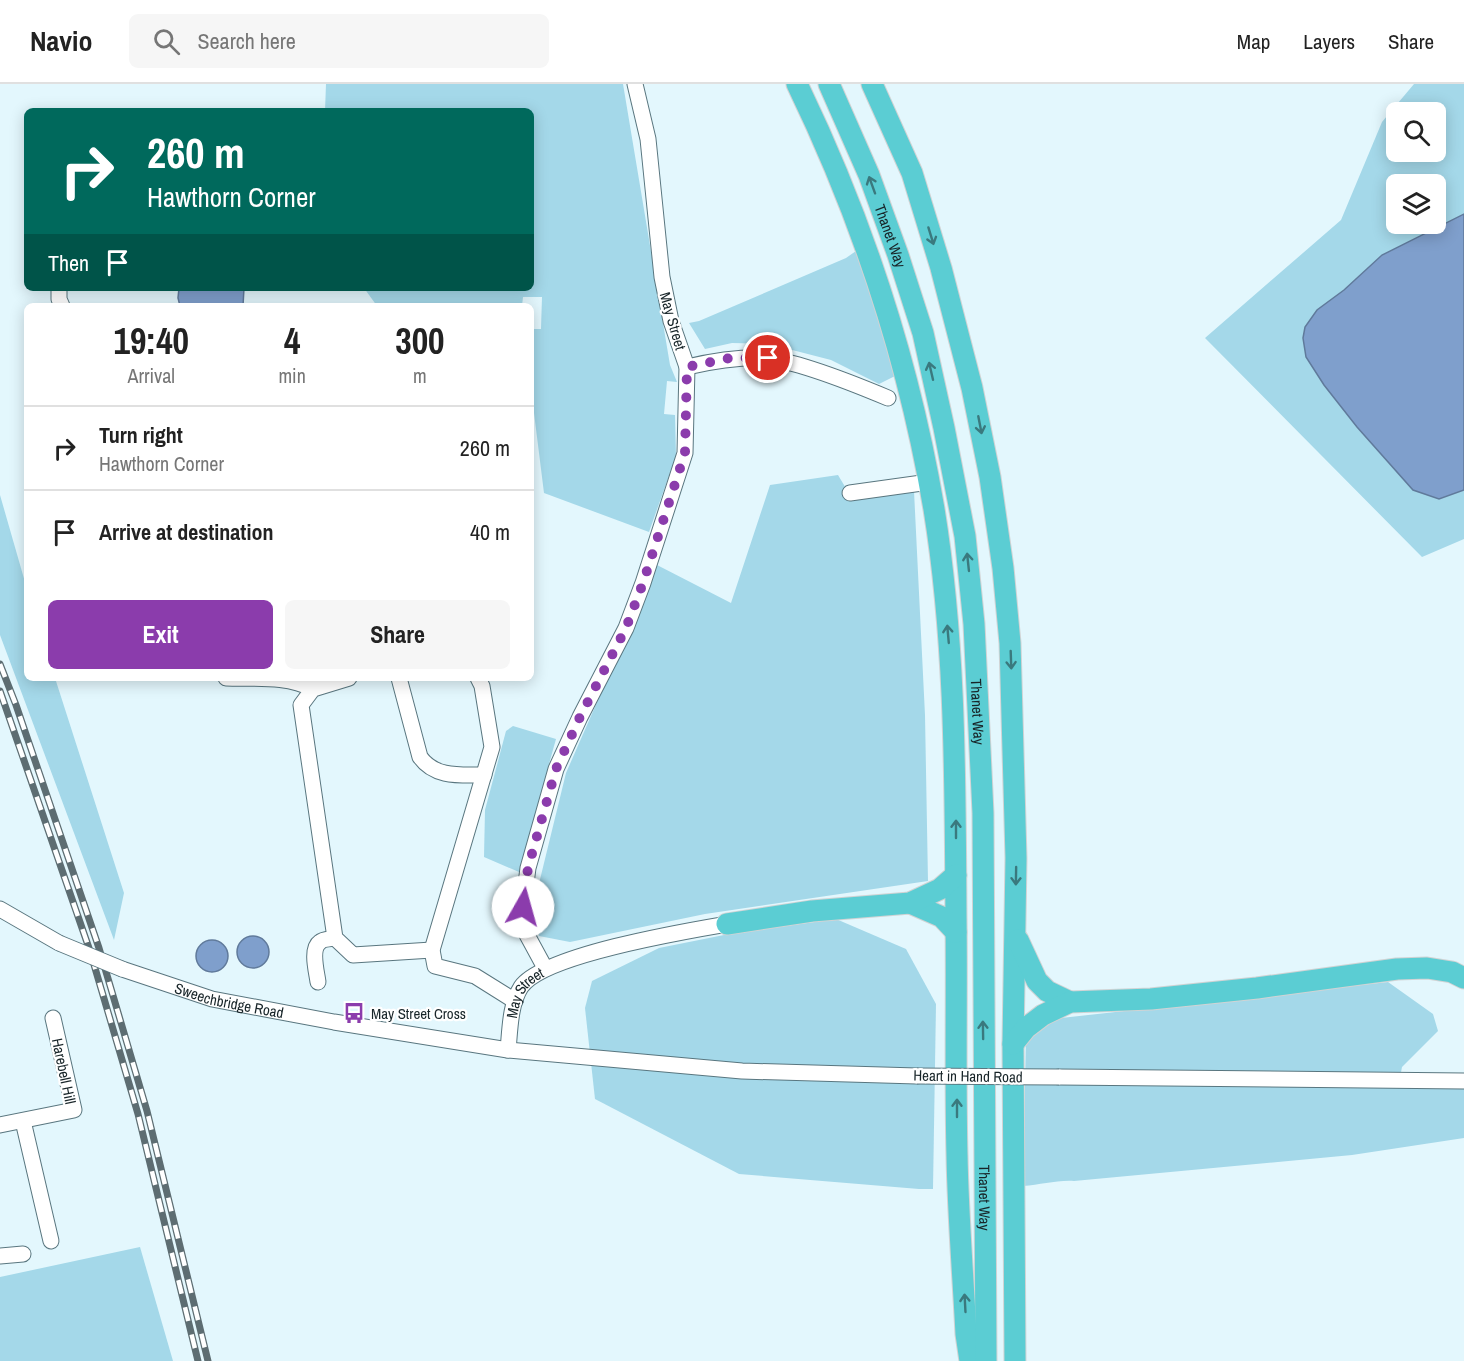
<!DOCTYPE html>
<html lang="en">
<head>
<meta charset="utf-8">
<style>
	:root { --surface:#fff; --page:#f6f6f6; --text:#222; --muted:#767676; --line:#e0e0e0; --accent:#8b3cac }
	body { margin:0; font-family:"Archivo Narrow",sans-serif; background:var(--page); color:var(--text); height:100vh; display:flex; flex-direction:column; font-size:22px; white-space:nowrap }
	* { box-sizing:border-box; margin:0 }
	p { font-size:20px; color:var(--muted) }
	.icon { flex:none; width:33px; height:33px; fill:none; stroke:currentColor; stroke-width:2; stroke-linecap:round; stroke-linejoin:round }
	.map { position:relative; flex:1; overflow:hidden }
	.sheet { position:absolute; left:24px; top:219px; width:510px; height:378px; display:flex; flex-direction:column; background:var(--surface); border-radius:9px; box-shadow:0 3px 15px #0003 }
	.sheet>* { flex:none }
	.banner { position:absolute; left:24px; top:24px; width:510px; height:183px; border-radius:9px; box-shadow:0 3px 15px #0003; background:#00695c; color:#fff; overflow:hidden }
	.controls { position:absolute; left:1386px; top:18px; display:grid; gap:12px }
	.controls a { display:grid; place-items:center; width:60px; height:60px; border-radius:9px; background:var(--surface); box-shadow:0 3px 15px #0003; font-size:30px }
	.pin { position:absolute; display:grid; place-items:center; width:51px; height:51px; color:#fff; margin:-26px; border:3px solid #fff; border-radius:50%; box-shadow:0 2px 6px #0007 }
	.me { position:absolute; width:66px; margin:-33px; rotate:7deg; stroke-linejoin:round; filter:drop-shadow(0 0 4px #0008) }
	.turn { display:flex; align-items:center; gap:21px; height:126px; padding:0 24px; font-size:27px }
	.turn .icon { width:78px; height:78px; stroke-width:2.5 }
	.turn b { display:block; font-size:42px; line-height:51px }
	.then { display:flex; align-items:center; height:57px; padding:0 24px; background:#0003; gap:12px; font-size:22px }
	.eta { display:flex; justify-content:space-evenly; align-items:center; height:102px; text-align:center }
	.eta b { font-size:36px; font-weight:700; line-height:42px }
	.primary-button { display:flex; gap:12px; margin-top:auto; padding:12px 24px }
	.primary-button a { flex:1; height:69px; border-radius:9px; background:var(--accent); color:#fff; font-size:24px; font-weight:700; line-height:69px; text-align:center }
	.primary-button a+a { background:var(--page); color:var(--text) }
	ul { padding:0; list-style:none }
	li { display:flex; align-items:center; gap:18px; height:84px; padding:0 24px; border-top:2px solid var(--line) }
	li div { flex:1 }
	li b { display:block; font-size:22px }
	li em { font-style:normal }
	header { display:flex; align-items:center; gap:36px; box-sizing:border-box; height:84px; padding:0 30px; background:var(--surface); border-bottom:2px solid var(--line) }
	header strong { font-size:28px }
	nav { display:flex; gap:33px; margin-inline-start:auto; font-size:21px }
	.search { width:420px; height:54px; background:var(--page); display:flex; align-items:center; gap:15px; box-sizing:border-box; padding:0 21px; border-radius:9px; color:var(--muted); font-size:22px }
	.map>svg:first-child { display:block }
	.green { fill:#a4d8e9; fill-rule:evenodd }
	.water { fill:#7f9fcc; stroke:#607a9b; stroke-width:1.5 }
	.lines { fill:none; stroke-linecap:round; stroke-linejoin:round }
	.minor-casing { stroke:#59767f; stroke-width:17 }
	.highway-casing { stroke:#d1d3d4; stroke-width:23 }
	.minor { stroke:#fff; stroke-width:15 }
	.highway { stroke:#5bcdd3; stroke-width:21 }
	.rail-casing { stroke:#5d6d72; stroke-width:7 }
	.rail { stroke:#fff; stroke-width:4.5; stroke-dasharray:14; stroke-linecap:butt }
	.minor-bridge-casing { stroke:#59767f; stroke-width:17; stroke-linecap:butt }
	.minor-bridge { stroke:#fff; stroke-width:15 }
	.oneway { stroke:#3a797e }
	.route { stroke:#8b3cac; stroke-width:10; stroke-dasharray:0 18 }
	.labels { text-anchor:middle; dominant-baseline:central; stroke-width:4.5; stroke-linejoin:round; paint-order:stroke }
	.street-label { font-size:15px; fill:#182529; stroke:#fff }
	.poi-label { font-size:15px; fill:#182529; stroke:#fff; text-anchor:start }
</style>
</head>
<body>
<header>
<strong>Navio</strong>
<div class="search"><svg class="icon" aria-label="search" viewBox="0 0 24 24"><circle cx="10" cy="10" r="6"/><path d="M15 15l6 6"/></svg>Search here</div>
<nav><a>Map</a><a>Layers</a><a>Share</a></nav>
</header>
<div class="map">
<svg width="1464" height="1277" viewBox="0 0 1464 1277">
	<rect width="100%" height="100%" fill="#e3f7fd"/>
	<g class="green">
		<polygon points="326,0 623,0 670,281 677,298 667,297 664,330 675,331 676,372 649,448 544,409 531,305 531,245 541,245 542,213 523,213 522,222 377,222 364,204 531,204 531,27 325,27"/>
		<path d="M1414,0H1464V130L1425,149L1317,226L1324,301L1357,343L1383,371L1439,415L1464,406V455L1422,473L1205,254L1341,136L1382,38ZM1396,28H1436V68H1396ZM1396,100H1436V140H1396Z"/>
		<polygon points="856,167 899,290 879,300 831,276 769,260 732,259 705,265 689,239 699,237 846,174"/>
		<polygon points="838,391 853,416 914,407 925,631 928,797 705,830 570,858 539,852 534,820 566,689 657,481 731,519 770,401"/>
		<polygon points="0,411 27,505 27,594 55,594 124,809 114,856 0,551"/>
		<polygon points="513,642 556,655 519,788 484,773 485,726 506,647"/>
		<polygon points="836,835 906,865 936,920 933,1105 919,1105 739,1090 595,1015 585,924 592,897 659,864 729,850"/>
		<path d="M1388,898L1433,930L1438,947L1402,983L1398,1004H1464V1054L1352,1071L1074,1097C1056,1096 1041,1101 1023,1102L1026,952L1052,935Z"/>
		<polygon points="140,1163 173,1277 0,1277 0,1193"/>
	</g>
	<g class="water">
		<polygon points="1464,130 1464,406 1439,415 1413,406 1357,343 1324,301 1306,273 1303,254 1305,243 1317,226 1344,206 1382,171"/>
		<polygon points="179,204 244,204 243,222 180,222 178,214"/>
		<circle cx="253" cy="868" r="16"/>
		<circle cx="212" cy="872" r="16"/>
	</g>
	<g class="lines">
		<defs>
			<g id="minor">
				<polyline points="59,204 59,215 62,222"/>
				<path d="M687,283C713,277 738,273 765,274C797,277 857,301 888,314"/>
				<polyline points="850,409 929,398"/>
				<path d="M226,594C255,595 287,591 313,605"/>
				<polyline points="349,594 313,605 301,621 335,854 353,871 432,866"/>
				<path d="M399,594L420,673C435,694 460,691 484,691"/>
				<polyline points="478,594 482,602 492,663 432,866 435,882 475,892 515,917"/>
				<polyline points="0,825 59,859"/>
				<polyline points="545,884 526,849 523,823 528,784 556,685 580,633 626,544 643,499 685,369 687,283 671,237 662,193 648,55 635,0"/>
				<path id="s1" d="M122,885L212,915L334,938L508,966L742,987L917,992"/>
				<path d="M318,898C317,889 310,865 320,858C323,855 330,855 335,854"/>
				<path id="s2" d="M508,966C510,946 510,920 521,903C543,871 686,847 727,840"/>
				<polyline points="1059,993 1464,997"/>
				<polyline points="23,1037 51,1157"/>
				<polyline points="0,1041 74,1026 53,934"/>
				<polyline points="0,1172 23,1170"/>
			</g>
			<g id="highway">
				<path d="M797,0C862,134 909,278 934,425C956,561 955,697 956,834C957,913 955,992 957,1071C958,1131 963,1190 966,1250L970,1277"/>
				<path id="s3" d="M829,0L869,91L898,171L923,249L944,344L965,452L974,540L983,729L986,1277"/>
				<polyline points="872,0 912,89 941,184 972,304 990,393 1003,484 1010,559 1016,774 1013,960 1015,1277"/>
				<polyline points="910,819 942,833 956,848"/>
				<polyline points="727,840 812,827 910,819 940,805 956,791"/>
				<polyline points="1018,856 1037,897 1047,907 1070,918"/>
				<polyline points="1013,960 1026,944 1043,931 1070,918 1151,915 1257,904 1397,885 1427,884 1452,888 1464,894"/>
			</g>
		</defs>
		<use href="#minor" class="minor-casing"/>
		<use href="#highway" class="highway-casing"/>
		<use href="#minor" class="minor"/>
		<use href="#highway" class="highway"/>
		<defs>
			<g id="rail">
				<polyline points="0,580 16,621 99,864 147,1027 208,1277"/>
				<polyline points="0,607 90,867 138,1030 198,1277"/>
			</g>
		</defs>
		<use href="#rail" class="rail-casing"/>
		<use href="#rail" class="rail"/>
		<defs>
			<g id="minor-bridge">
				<polyline points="59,859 122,885"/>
				<polyline points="917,992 1059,993"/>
			</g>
		</defs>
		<use href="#minor-bridge" class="minor-bridge-casing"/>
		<use href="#minor-bridge" class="minor-bridge"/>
	</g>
	<defs><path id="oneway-shaft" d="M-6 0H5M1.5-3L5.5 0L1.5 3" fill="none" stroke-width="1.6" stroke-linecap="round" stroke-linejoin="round" transform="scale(1.5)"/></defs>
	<g class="oneway">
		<use href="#oneway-shaft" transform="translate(872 101) rotate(-110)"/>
		<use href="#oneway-shaft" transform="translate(931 152) rotate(73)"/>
		<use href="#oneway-shaft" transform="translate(931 287) rotate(-103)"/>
		<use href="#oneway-shaft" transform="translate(980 341) rotate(79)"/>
		<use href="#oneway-shaft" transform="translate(968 478) rotate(-96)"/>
		<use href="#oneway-shaft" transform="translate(948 550) rotate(-95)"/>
		<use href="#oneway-shaft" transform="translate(1011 576) rotate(88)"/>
		<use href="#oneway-shaft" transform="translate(956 745) rotate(-90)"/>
		<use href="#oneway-shaft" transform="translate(1016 792) rotate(91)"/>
		<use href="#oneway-shaft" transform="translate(983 946) rotate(-91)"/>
		<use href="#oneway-shaft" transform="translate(957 1024) rotate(-90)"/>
		<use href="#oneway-shaft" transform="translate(965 1219) rotate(-93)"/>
	</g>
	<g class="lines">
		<polyline class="route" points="523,823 528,784 556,685 580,633 626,544 643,499 685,369 687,283 730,274 768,274"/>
	</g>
	<defs>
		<symbol id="bus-bare" viewBox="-9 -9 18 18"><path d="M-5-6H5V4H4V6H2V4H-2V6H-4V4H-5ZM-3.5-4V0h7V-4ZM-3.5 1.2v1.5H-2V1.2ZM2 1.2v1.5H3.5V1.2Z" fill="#8b3cac" stroke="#fff" stroke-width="2.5" paint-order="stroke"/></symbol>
	</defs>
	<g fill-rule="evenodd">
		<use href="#bus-bare" x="339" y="914" width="30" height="30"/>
	</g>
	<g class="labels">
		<g class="street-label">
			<text stroke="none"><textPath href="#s3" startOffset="164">Thanet Way</textPath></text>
			<text transform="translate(673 237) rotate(74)">May Street</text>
			<text stroke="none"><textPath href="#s3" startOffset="650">Thanet Way</textPath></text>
			<text stroke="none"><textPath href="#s2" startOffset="62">May Street</textPath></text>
			<text stroke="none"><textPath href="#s1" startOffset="112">Sweechbridge Road</textPath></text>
			<text transform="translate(64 987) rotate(78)">Harebell Hill</text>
			<text transform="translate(968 992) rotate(1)">Heart in Hand Road</text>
			<text stroke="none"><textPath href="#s3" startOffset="1136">Thanet Way</textPath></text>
		</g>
		<g class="poi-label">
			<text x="371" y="929">May Street Cross</text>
		</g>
	</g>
</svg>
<div class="controls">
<a><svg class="icon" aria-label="search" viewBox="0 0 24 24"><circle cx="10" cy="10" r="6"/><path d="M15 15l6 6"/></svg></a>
<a><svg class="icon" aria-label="layers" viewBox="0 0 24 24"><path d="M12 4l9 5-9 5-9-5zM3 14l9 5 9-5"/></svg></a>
</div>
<div class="pin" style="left:768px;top:274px;background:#d93025"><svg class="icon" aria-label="arrive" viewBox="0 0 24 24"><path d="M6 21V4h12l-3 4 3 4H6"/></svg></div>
<svg class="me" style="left:523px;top:823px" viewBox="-20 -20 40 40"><circle r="19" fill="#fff"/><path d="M0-13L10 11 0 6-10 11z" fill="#8b3cac"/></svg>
<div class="banner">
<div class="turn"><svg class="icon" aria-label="right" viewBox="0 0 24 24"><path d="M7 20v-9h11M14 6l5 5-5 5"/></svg><div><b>260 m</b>Hawthorn Corner</div></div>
<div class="then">Then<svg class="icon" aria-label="arrive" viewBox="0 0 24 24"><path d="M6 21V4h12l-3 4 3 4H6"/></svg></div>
</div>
<section class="sheet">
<div class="eta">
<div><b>19:40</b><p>Arrival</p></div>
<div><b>4</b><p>min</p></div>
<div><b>300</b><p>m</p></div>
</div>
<ul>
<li><svg class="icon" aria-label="right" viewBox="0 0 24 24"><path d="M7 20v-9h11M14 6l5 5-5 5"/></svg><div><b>Turn right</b><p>Hawthorn Corner</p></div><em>260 m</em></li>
<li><svg class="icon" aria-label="arrive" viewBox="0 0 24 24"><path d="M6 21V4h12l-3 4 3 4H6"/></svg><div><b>Arrive at destination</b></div><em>40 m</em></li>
</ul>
<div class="primary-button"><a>Exit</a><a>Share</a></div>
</section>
</div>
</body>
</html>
